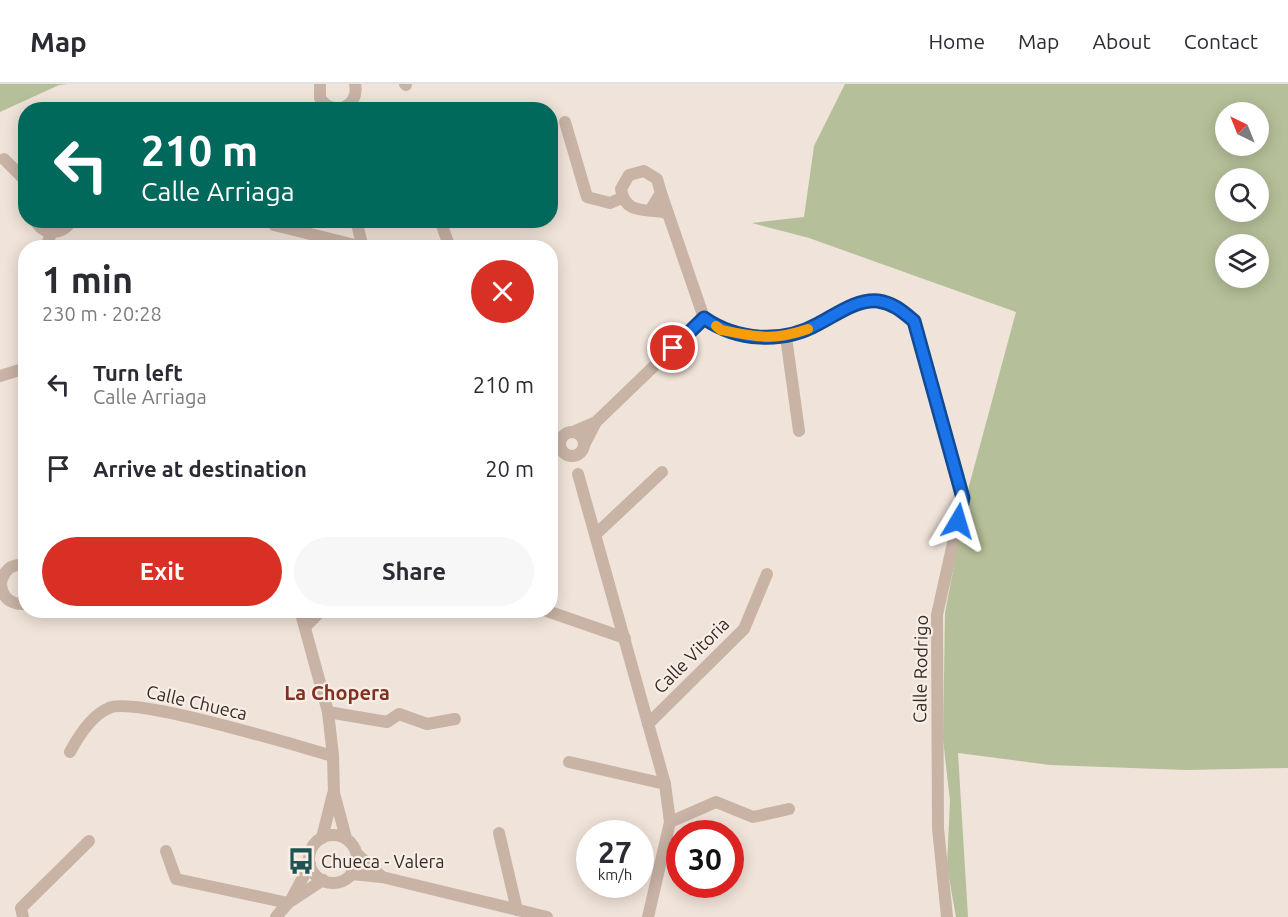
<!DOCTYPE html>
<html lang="en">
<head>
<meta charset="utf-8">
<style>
	:root { --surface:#fff; --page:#f7f7f7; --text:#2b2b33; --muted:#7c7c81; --line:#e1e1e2; --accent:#d93025 }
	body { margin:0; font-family:Ubuntu,sans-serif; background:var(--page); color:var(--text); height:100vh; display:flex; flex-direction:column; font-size:22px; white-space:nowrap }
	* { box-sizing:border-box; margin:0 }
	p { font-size:20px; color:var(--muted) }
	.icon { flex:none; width:33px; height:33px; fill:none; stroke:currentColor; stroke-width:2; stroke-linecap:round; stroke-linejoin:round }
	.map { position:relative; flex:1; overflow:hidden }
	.drawer { position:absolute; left:18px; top:156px; width:540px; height:378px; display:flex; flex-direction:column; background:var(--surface); border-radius:24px; box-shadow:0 3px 15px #0003 }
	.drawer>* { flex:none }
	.hud { position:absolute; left:18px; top:18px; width:540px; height:126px; border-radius:24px; box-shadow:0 3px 15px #0003; background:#00695c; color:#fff; overflow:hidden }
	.needle { width:39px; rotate:317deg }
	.tools { position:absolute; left:1215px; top:18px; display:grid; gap:12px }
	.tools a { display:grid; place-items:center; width:54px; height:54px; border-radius:50%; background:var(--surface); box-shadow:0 3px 15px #0003; font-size:30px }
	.speed { position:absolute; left:576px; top:736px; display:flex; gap:12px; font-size:30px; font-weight:700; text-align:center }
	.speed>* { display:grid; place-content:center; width:78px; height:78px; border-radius:50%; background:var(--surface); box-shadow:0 3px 15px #0003; line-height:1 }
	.speed small { font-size:15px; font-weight:400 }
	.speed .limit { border:9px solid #d22; background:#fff; color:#111 }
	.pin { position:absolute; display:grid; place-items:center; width:51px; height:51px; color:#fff; margin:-26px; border:3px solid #fff; border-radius:50%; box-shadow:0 2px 6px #0007 }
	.me { position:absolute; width:66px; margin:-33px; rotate:7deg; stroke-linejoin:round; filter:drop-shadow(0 0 4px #0008) }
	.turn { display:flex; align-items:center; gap:21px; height:126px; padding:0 24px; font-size:27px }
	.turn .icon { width:78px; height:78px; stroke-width:2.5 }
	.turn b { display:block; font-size:42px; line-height:51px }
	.round { display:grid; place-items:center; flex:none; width:63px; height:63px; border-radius:32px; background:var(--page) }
	.headline { display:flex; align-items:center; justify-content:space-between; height:102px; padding:0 24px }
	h1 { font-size:36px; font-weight:600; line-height:45px }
	.button { display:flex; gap:12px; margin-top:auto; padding:12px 24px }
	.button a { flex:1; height:69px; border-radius:36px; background:var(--accent); color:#fff; font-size:24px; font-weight:600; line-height:69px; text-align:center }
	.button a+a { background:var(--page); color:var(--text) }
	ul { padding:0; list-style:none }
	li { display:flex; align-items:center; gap:18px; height:84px; padding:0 24px }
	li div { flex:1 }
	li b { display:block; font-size:22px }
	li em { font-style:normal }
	header { display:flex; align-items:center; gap:36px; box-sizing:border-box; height:84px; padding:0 30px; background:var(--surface); border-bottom:2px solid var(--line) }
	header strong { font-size:28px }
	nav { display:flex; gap:33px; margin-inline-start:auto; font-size:21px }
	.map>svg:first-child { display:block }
	.green { fill:#b5bf99; fill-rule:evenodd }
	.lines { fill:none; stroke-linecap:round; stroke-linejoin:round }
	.street { stroke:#c8b3a5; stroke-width:12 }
	.route-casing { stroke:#114b97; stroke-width:15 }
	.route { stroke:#1a73e8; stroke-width:10 }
	.slow { stroke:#f59e0b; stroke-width:10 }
	.labels { text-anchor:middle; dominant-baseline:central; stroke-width:4.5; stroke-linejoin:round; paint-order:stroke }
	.street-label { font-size:18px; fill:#342a26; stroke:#f8eee5 }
	.poi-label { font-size:18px; fill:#342a26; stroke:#f8eee5; text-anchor:start }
	.neighbourhood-label { font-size:20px; font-weight:bold; fill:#803122; stroke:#f8eee5 }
</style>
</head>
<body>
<header>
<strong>Map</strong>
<nav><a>Home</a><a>Map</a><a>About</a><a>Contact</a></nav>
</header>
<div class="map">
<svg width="1288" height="833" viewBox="0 0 1288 833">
	<rect width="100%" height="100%" fill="#f0e3d9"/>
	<g class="green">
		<polygon points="0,0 68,0 59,1 0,28"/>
		<path d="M845,0H1288V684L1186,686L1050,681L958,669L968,833H956L947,782L950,717L943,655L945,529L969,402L1016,228L809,154L752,139L804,133L814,62ZM1226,28H1258V62H1226ZM1226,94H1258V128H1226ZM1226,160H1258V194H1226Z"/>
	</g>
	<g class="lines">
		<g class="street">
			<path d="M320,0V14C333,34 360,23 355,0"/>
			<polyline points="405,0 406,1"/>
			<polyline points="565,38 587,113 610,119 622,114"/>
			<polyline points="4,75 26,97"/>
			<path d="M661,109L704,234C737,257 783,260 818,240C836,231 857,215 878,217C893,219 902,227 914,237L963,414L937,531L938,744L947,833"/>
			<path d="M651,125L661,109L657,95L644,87L629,91L621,105C625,132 648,124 667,129"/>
			<path d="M35,136C44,153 63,151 72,136"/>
			<polyline points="356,136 363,164"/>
			<polyline points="440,136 450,164"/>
			<polyline points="274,141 363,163"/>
			<polyline points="46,164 51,149"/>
			<polyline points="786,253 799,347"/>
			<polyline points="0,292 26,284"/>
			<polyline points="596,338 704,234"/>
			<polyline points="573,348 596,338 584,361"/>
			<circle cx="572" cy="360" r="12"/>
			<polyline points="578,390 665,700 670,738 648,833"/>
			<polyline points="596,450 662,388"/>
			<path d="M26,481C12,479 5,485 1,498C1,513 10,521 26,520"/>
			<polyline points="300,526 328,628 333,672 334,709 346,754"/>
			<polyline points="544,526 625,554"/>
			<polyline points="305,543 322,526"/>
			<polyline points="328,628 387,638 399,630 427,640 455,635"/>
			<polyline points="648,640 744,545 767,490"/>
			<path d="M70,668C78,653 92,631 109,624C135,612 297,662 333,672"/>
			<polyline points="569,678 665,700"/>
			<polyline points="670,738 716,718 753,733 789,725"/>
			<polyline points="499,749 517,826"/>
			<circle cx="333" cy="775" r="24"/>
			<polyline points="322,754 333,710"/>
			<polyline points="166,767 176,795 288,819"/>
			<polyline points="357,770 382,793"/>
			<polyline points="351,790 382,793 547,833"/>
			<polyline points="291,816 310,780"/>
			<polyline points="23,833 21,824 89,757"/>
			<polyline points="276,833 288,819 323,796"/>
		</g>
	</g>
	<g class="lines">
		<defs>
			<path id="route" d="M673,264L704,234C737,257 782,260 818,240C836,231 856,215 878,217C893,219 902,227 914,237L963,414L958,437"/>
		</defs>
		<use href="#route" class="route-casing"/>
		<use href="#route" class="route"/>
		<path class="slow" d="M716,242L721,246C756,253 774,257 808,245"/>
	</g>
	<defs>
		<symbol id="bus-bare" viewBox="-9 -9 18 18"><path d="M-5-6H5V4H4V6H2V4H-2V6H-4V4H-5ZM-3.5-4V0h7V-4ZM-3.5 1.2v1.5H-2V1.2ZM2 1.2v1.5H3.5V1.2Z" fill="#1d5453" stroke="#f8eee5" stroke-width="2.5" paint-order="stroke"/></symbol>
	</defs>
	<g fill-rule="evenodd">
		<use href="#bus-bare" x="282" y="758" width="38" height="38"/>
	</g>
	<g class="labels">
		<g class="street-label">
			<text transform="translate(691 571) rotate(-45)">Calle Vitoria</text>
			<text transform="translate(920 585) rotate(-89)">Calle Rodrigo</text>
			<text transform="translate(197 618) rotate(13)">Calle Chueca</text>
		</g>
		<g class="poi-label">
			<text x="321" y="777">Chueca - Valera</text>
		</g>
		<g class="neighbourhood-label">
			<text x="337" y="608">La Chopera</text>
		</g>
	</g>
</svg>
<div class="tools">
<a><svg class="needle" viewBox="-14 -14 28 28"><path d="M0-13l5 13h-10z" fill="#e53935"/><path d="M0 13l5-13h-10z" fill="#7c7c81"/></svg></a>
<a><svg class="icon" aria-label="search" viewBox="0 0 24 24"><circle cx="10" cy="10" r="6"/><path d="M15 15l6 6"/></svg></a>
<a><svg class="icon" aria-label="layers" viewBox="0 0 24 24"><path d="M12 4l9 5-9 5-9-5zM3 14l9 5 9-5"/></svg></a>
</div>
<div class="speed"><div>27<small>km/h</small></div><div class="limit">30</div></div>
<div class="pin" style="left:673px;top:264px;background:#d93025"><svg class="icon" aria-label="arrive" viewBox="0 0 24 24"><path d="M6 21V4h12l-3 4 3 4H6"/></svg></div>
<svg class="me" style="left:958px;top:437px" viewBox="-20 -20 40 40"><path d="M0-17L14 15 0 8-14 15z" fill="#1a73e8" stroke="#fff" stroke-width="4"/></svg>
<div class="hud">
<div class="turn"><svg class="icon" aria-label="left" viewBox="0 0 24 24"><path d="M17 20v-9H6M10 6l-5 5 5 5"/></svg><div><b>210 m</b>Calle Arriaga</div></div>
</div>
<section class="drawer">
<div class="headline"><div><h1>1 min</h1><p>230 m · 20:28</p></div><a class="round" style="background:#d93025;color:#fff"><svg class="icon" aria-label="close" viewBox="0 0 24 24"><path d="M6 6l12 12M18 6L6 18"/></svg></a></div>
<ul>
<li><svg class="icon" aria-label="left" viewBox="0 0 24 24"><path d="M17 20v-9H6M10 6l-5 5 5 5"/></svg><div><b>Turn left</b><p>Calle Arriaga</p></div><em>210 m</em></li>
<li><svg class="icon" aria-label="arrive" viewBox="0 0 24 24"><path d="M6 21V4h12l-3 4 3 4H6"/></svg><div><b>Arrive at destination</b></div><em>20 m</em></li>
</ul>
<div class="button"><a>Exit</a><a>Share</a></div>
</section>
</div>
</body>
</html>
